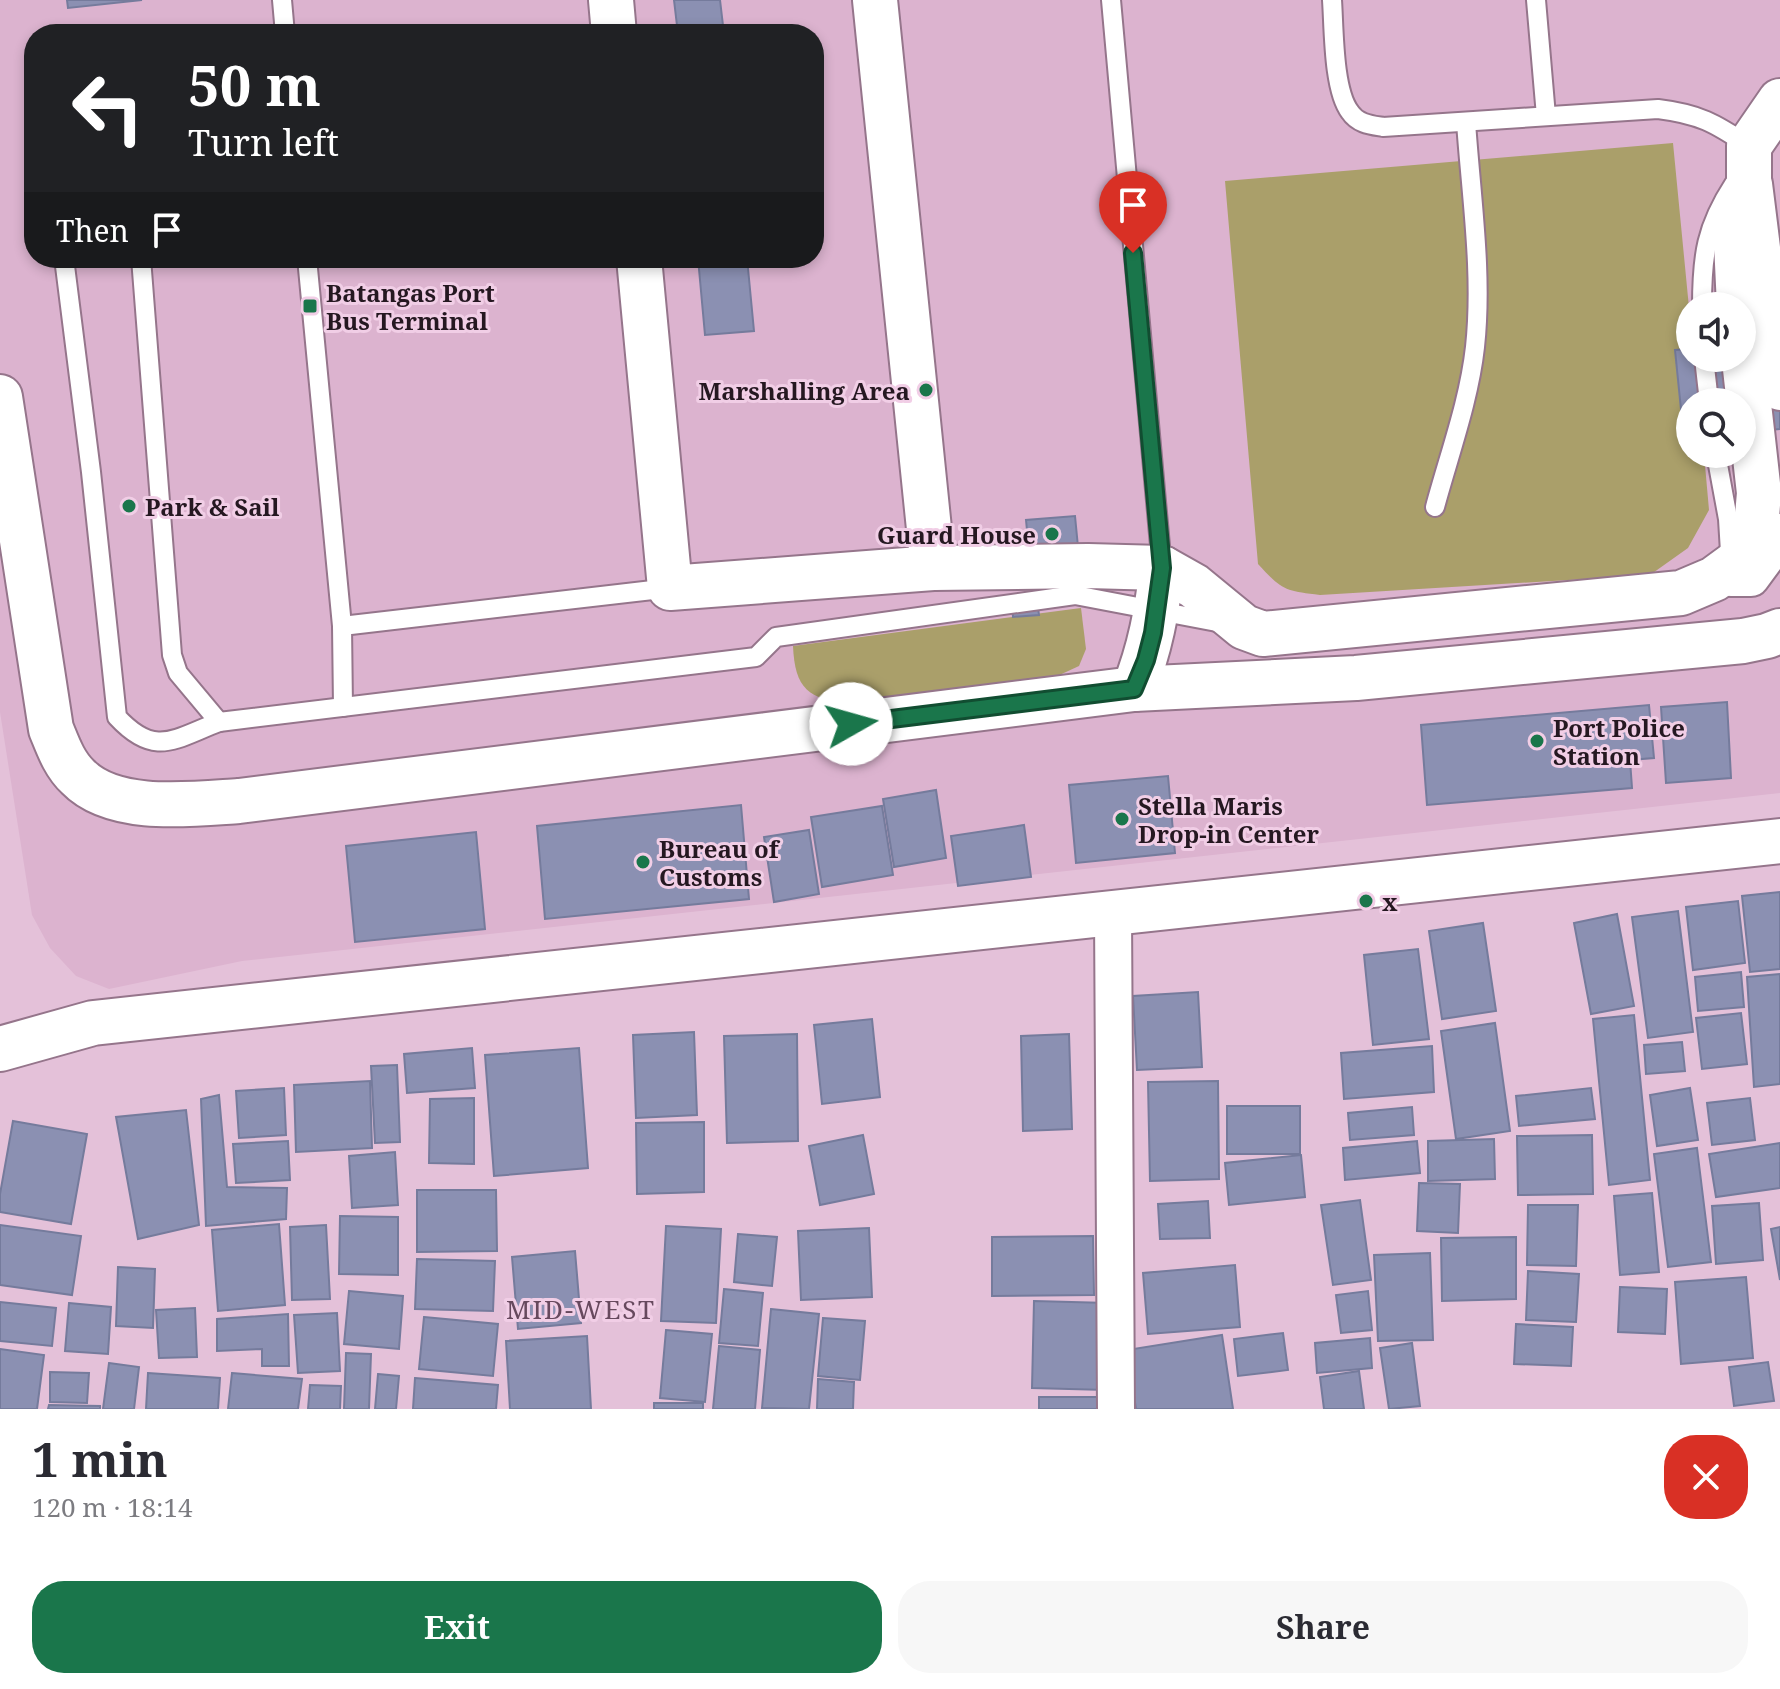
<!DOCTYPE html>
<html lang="en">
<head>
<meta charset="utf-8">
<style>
	:root { --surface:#fff; --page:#f7f7f7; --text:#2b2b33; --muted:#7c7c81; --accent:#1a764b }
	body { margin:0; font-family:"Noto Serif",serif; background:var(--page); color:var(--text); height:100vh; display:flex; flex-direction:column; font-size:30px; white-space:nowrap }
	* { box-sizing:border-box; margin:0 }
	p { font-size:26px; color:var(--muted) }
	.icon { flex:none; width:44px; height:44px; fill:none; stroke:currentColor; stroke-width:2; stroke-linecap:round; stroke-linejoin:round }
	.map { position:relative; height:1409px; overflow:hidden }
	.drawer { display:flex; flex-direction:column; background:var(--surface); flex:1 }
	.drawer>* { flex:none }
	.top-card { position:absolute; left:24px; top:24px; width:800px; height:244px; border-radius:32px; box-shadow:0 4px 12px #0003; background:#202124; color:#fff; overflow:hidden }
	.tools { position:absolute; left:1676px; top:292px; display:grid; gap:16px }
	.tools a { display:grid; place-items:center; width:80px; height:80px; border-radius:50%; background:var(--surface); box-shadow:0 4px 12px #0003; font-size:40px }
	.pin { position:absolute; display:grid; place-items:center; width:68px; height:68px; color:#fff; margin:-82px -34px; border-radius:50% 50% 50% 0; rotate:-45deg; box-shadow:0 0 8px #0007 }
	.pin .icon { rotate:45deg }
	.me { position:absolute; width:88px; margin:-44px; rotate:83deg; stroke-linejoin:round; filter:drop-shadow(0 0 6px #0008) }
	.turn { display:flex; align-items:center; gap:28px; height:168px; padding:0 32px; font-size:36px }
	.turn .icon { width:104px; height:104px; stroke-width:2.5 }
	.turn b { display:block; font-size:56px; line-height:68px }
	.then { display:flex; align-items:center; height:76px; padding:0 32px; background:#0003; gap:16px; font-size:30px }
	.round { display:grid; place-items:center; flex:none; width:84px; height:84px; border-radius:32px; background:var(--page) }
	.overview { display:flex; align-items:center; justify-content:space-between; height:136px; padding:0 32px }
	h1 { font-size:48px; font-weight:700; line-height:60px }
	.primary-button { display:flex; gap:16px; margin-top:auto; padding:16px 32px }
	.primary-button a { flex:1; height:92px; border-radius:32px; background:var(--accent); color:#fff; font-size:32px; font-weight:700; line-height:92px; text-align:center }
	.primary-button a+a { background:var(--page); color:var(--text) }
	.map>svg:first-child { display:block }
	.built { fill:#dcb3cf; fill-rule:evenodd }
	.green { fill:#aa9f6a }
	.building { fill:#8b90b2; stroke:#757b9c; stroke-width:2 }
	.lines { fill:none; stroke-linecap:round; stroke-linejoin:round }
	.service-casing { stroke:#95758b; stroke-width:22 }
	.minor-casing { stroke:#95758b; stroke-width:40 }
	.secondary-casing { stroke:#95758b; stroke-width:48 }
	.trunk-casing { stroke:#95758b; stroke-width:48 }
	.service { stroke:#fff; stroke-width:18 }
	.minor { stroke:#fff; stroke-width:36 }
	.secondary { stroke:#fff; stroke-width:44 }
	.trunk { stroke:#fff; stroke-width:44 }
	.route-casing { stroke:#114d31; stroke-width:20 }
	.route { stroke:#1a764b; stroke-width:14 }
	.poi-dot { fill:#1a764b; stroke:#f1cee6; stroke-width:3 }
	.labels { text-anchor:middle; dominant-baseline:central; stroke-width:6; stroke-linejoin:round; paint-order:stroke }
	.poi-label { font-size:24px; font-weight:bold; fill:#251821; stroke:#f1cee6; text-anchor:start }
	.neighbourhood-label { font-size:26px; letter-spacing:2px; fill:#67495e; stroke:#f1cee6 }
</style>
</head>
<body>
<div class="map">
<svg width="1780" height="1409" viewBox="0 0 1780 1409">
	<rect width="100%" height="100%" fill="#e4c1d9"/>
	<path class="built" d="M0,0H1780V793L242,961L109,989L76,976L50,948L32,915L0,712ZM34,34H814V258H34ZM1690,306H1742V358H1690ZM1690,402H1742V454H1690Z"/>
	<g class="green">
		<path d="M1673,143L1690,318V454H1704L1709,510L1688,548L1650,575L1320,595C1284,591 1282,590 1258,564L1225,181Z"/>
		<path d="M1081,608L1086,649L1079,666L1053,678L850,704C808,699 795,689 793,646Z"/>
	</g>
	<g class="building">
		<polygon points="67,0 142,0 68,8"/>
		<polygon points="674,0 720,0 724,34 678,34"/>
		<polygon points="698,258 747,258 754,331 705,335"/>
		<polygon points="1780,339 1780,429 1742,433 1742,402 1690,402 1690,439 1684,439 1675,350 1690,349 1690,358 1742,358"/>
		<polygon points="1075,516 1078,547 1029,551 1026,520"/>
		<polygon points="1037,601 1039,615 1013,617 1012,604"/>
		<polygon points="1727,702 1731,778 1666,783 1661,707"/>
		<polygon points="1649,705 1654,758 1630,760 1632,788 1427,805 1421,725"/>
		<polygon points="1168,776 1175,853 1076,863 1069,785"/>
		<polygon points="936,790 946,858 894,867 883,799"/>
		<polygon points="741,805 749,899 545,919 537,826"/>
		<polygon points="882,806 893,875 822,887 811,817"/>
		<polygon points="1024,825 1031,877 958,886 951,836"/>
		<polygon points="809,830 819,894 774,902 764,837"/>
		<polygon points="476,832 485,929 355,942 346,846"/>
		<polygon points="1780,892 1780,969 1750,972 1742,896"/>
		<polygon points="1738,901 1745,963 1693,970 1686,907"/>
		<polygon points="1678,911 1693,1032 1648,1038 1632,917"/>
		<polygon points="1617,914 1634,1006 1591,1014 1574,923"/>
		<polygon points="1483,923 1496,1011 1442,1019 1429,931"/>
		<polygon points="1418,949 1429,1039 1373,1045 1364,955"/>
		<polygon points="1741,972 1744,1007 1698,1011 1695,977"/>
		<polygon points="1780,974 1780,1084 1754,1087 1747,977"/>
		<polygon points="1198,992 1202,1067 1137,1070 1133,996"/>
		<polygon points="1741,1013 1747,1064 1702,1069 1696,1018"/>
		<polygon points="1634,1015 1650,1180 1609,1185 1593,1019"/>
		<polygon points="872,1019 880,1097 822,1104 814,1025"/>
		<polygon points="1495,1023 1510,1131 1456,1139 1441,1031"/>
		<polygon points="694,1032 697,1115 636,1118 633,1035"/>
		<polygon points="797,1034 798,1141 727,1143 724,1036"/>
		<polygon points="1069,1034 1072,1129 1023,1131 1021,1036"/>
		<polygon points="1682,1042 1685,1071 1646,1074 1644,1045"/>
		<polygon points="1432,1046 1434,1092 1344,1099 1341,1053"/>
		<polygon points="472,1048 475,1088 407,1093 404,1054"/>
		<polygon points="579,1048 588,1168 494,1176 485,1055"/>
		<polygon points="397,1065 400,1142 375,1143 371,1066"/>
		<polygon points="370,1081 372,1148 296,1152 294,1085"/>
		<polygon points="1218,1081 1219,1179 1150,1181 1148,1082"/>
		<polygon points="284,1088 286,1135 239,1138 236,1091"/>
		<polygon points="1591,1088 1595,1119 1519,1126 1516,1096"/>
		<polygon points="1690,1088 1698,1140 1657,1146 1650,1095"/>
		<polygon points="219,1095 227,1187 287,1188 286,1219 206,1226 201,1099"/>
		<polygon points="474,1098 474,1164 429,1163 430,1099"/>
		<polygon points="1750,1098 1755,1140 1712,1145 1707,1103"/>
		<rect x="1227" y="1106" width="73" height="48"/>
		<polygon points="1412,1107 1414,1135 1350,1140 1348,1113"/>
		<polygon points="186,1110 199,1225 138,1239 116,1117"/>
		<polygon points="13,1121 87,1134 71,1224 0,1212 0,1194"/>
		<polygon points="704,1122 704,1192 637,1194 636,1123"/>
		<polygon points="863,1135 874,1194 820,1205 809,1146"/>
		<polygon points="1592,1135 1593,1194 1518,1195 1517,1136"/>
		<polygon points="1494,1139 1495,1179 1428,1181 1428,1141"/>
		<polygon points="288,1141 290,1180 236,1183 233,1144"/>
		<polygon points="1417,1141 1420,1173 1345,1180 1343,1148"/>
		<polygon points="1780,1143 1780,1188 1716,1197 1709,1154"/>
		<polygon points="1697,1148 1711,1262 1668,1267 1654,1154"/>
		<polygon points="395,1152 398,1205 352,1208 349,1156"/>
		<polygon points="1301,1155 1305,1197 1229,1205 1225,1163"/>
		<polygon points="1419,1183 1460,1184 1458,1233 1417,1231"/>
		<polygon points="417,1190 496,1190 497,1251 417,1252"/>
		<polygon points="1652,1193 1659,1272 1620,1275 1614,1196"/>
		<polygon points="1360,1200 1371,1280 1333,1285 1321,1205"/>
		<polygon points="1208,1201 1210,1238 1160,1239 1158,1204"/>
		<polygon points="1759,1203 1763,1260 1716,1264 1712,1206"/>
		<polygon points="1528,1205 1578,1205 1576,1266 1527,1265"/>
		<polygon points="340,1216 398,1217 398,1275 339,1274"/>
		<polygon points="279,1224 285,1305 218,1311 212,1230"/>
		<polygon points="0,1225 81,1236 72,1295 0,1285"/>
		<polygon points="326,1225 330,1299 292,1300 290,1227"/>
		<polygon points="666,1226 721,1229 716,1323 661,1321"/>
		<polygon points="1780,1227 1780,1280 1771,1229"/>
		<polygon points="869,1228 872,1297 801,1300 798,1231"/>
		<polygon points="738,1234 777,1237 772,1286 734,1282"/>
		<polygon points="1093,1236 1094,1295 992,1296 992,1237"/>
		<polygon points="1516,1237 1516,1299 1442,1301 1441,1238"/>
		<polygon points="575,1251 581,1323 518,1329 512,1257"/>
		<polygon points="1430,1253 1433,1340 1378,1341 1374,1255"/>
		<polygon points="417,1259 495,1261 493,1311 415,1309"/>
		<polygon points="1235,1265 1240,1327 1148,1334 1143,1273"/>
		<polygon points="118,1267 155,1269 153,1328 116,1326"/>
		<polygon points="1528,1271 1579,1274 1576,1322 1526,1320"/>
		<polygon points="1746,1277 1753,1358 1681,1364 1675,1282"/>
		<polygon points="1620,1287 1667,1289 1665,1334 1618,1332"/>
		<polygon points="724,1289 763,1293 758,1346 719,1343"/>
		<polygon points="349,1291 403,1296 399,1349 344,1344"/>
		<polygon points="1368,1291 1372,1330 1341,1333 1336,1295"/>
		<polygon points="1034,1301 1108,1303 1106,1390 1032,1388"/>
		<polygon points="0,1302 56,1308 52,1346 0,1341"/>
		<polygon points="69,1303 111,1307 108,1354 65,1351"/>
		<polygon points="195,1308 197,1357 159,1358 156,1310"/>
		<polygon points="771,1309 819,1314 809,1409 762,1408"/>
		<polygon points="337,1313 340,1371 298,1373 294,1315"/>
		<polygon points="288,1314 289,1366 262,1366 262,1349 217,1351 217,1319"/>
		<polygon points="424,1317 498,1324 493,1376 419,1369"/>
		<polygon points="823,1318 865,1321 860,1380 818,1376"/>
		<polygon points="1516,1324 1573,1327 1571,1366 1514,1364"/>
		<polygon points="666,1330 712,1334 705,1402 660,1398"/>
		<polygon points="1283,1333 1288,1370 1238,1376 1234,1339"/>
		<polygon points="1222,1335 1233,1409 1136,1409 1127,1350"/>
		<polygon points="587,1336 591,1409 510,1409 506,1341"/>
		<polygon points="1370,1338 1372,1368 1317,1373 1315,1343"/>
		<polygon points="1412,1343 1420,1406 1389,1409 1380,1348"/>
		<polygon points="719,1346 760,1350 755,1409 713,1409"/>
		<polygon points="0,1349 44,1355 37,1409 0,1409"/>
		<polygon points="346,1353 371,1354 369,1409 344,1409"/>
		<polygon points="1768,1362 1774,1401 1734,1406 1729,1367"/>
		<polygon points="109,1363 139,1367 134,1409 103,1409"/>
		<polygon points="1359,1371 1364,1409 1324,1409 1320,1377"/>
		<polygon points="50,1372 89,1373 87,1403 50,1402"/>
		<polygon points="148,1373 220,1378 218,1409 146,1409"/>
		<polygon points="232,1373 302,1379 298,1409 228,1409"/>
		<polygon points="378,1374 399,1376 396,1409 375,1409"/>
		<polygon points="415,1378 498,1385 496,1409 413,1409"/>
		<polygon points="818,1379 854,1382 853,1409 817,1409"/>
		<polygon points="310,1385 341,1386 340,1409 308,1409"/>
		<rect x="1039" y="1397" width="67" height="12"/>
		<rect x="654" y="1403" width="49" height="6"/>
		<polygon points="49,1405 100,1406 100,1409 48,1409"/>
	</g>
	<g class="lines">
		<defs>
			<g id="service">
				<polyline points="282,0 285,34"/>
				<polyline points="1111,0 1162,568"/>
				<path d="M1332,0C1334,28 1333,90 1350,112C1358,124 1371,125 1383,127L1658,109C1699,114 1715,123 1749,146"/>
				<polyline points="1536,0 1546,116"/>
				<path d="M64,258L91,472L117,717C155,758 174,739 219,722L756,657L776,637L1075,595L1222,623"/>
				<polyline points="141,258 172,655 178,673 219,722"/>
				<polyline points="307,258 342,626 343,707"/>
				<path d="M1702,306C1702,255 1706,227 1734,184"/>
				<polyline points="1704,358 1709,402"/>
				<polyline points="1716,454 1728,519 1730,552 1727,557"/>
				<path d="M1435,507C1449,455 1469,401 1475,347C1483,273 1471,196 1466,122"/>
				<polyline points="342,626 670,588"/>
			</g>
			<g id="minor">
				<polyline points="1754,184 1780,392"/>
				<polyline points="1731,578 1751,578 1771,551 1780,532"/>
				<polyline points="1113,914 1116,1409"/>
			</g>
			<polyline id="secondary" points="0,1049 93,1023 1780,841"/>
			<g id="trunk">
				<polyline points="611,0 614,34"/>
				<polyline points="875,0 933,568"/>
				<polyline points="639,258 670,588 933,568 1088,566 1162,568 1194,586 1244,627 1263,634 1681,593 1714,579 1744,557 1756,528 1759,493 1742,342"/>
				<polyline points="1739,306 1736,242 1749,183 1749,146 1780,101"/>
				<path d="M0,397L51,729C58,746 64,764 78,777C114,814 192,804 239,801L1134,689L1356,678L1743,641L1767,636L1780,631"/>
				<path d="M1134,689C1150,649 1157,611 1162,568"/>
			</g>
		</defs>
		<use href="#service" class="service-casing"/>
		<use href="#minor" class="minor-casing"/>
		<use href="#secondary" class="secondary-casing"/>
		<use href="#trunk" class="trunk-casing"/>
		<use href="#service" class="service"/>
		<use href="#minor" class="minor"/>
		<use href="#secondary" class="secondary"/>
		<use href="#trunk" class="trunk"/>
	</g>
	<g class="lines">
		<defs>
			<polyline id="route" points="851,724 1134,689 1146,660 1153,633 1162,568 1133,253"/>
		</defs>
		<use href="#route" class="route-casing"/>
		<use href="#route" class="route"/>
	</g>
	<g class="poi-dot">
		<rect x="302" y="298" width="16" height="16" rx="4"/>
		<circle cx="926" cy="390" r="8"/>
		<circle cx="129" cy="506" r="8"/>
		<circle cx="1052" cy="534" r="8"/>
		<circle cx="1537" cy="741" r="8"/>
		<circle cx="1122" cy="819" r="8"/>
		<circle cx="643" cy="862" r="8"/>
		<circle cx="1366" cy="901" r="8"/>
	</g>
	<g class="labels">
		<g class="poi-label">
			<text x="326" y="292">Batangas Port<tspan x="326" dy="28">Bus Terminal</tspan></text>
			<text x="910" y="390" text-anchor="end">Marshalling Area</text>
			<text x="145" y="506">Park &amp; Sail</text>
			<text x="1036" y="534" text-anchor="end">Guard House</text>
			<text x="1553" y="727">Port Police<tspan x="1553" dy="28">Station</tspan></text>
			<text x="1138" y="805">Stella Maris<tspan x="1138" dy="28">Drop-in Center</tspan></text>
			<text x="659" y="848">Bureau of<tspan x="659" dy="28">Customs</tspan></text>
			<text x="1382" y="901">x</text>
		</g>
		<g class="neighbourhood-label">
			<text x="581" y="1309">MID-WEST</text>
		</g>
	</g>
</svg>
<div class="tools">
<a><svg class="icon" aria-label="sound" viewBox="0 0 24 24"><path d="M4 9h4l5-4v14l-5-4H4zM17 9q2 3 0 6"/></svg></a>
<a><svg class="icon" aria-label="search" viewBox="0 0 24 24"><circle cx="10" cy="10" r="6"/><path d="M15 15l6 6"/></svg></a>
</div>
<div class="pin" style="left:1133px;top:253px;background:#d93025"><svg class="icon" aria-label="arrive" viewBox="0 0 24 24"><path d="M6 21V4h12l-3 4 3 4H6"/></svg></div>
<svg class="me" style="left:851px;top:724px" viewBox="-20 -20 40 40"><circle r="19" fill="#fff"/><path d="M0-13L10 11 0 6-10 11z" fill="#1a764b"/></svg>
<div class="top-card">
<div class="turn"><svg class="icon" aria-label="left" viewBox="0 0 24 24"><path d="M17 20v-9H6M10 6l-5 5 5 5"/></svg><div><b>50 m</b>Turn left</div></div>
<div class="then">Then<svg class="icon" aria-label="arrive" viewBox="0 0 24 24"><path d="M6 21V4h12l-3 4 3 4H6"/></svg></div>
</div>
</div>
<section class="drawer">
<div class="overview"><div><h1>1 min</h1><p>120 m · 18:14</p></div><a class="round" style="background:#d93025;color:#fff"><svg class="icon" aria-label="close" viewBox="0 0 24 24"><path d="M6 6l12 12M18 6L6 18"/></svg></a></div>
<div class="primary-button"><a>Exit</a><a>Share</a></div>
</section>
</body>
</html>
